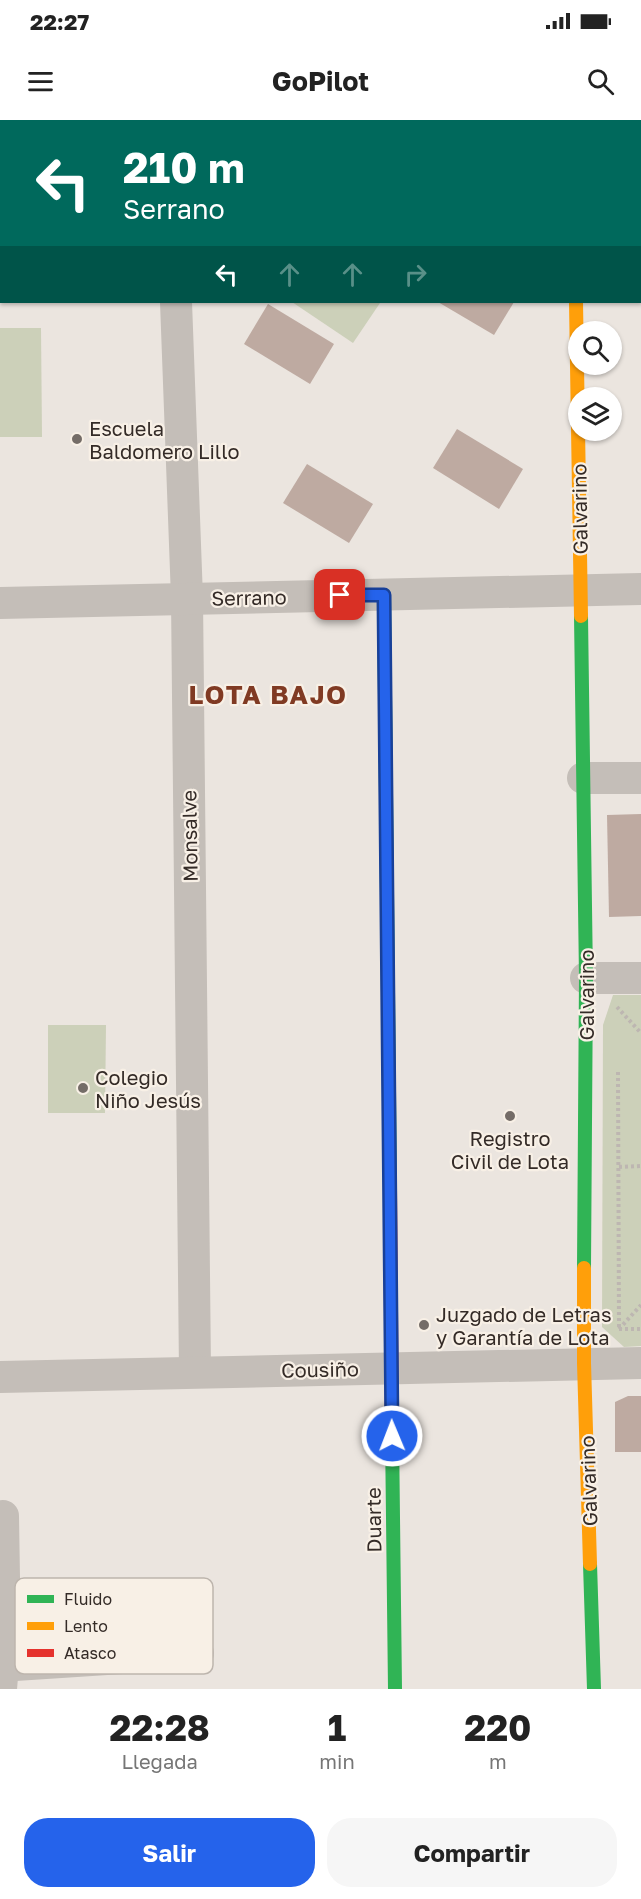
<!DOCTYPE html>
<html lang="es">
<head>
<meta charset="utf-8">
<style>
	:root { --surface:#fff; --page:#f6f6f6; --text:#222; --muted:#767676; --accent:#2563eb }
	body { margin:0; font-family:"Golos Text",sans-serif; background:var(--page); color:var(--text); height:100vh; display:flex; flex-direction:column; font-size:22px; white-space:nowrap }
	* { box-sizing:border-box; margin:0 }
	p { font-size:20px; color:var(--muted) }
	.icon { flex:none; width:33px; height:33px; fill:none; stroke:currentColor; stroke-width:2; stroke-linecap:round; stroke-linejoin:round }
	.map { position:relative; height:1569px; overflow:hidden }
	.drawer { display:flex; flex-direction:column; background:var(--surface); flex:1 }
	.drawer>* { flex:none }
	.top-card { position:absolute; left:0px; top:0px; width:642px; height:183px; box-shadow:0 2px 4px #0004; background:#00695c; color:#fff; overflow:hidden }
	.controls { position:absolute; left:568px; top:201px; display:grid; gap:12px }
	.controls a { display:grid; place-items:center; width:54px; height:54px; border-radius:50%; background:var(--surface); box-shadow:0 2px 4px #0004; font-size:30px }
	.pin { position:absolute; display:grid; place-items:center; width:51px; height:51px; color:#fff; margin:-26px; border-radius:12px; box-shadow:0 3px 9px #0006 }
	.me { position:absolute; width:66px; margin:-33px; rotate:359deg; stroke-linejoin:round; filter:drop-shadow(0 0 4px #0008) }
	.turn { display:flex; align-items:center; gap:21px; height:126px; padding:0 24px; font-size:27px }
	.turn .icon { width:78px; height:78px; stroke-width:2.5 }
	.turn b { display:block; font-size:42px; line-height:51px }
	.lanes { display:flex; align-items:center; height:57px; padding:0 24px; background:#0003; justify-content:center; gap:30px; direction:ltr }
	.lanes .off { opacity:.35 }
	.eta { display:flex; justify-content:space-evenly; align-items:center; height:102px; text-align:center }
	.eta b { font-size:36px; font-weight:700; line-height:42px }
	.button { display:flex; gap:12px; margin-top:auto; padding:12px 24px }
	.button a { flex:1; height:69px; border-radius:24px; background:var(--accent); color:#fff; font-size:24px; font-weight:700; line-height:69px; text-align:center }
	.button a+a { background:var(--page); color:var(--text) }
	.status { display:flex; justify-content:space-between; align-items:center; height:42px; padding:0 30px; background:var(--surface); direction:ltr }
	.status svg { height:16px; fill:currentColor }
	header { display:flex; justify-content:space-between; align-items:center; height:78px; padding:0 24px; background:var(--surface); font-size:27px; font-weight:700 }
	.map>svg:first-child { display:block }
	.green { fill:#ccd0b9 }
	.building { fill:#beaaa1 }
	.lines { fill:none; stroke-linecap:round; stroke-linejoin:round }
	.path { stroke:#bdb6b1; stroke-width:4; stroke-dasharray:3 3; stroke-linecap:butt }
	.street { stroke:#c4beb8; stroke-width:32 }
	.fast { stroke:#30b455; stroke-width:14 }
	.slow { stroke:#ff9f0a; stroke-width:14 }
	.jam { stroke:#e5322d; stroke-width:14 }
	.route-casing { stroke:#184099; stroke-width:15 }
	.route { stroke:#2563eb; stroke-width:10 }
	.poi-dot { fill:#746c67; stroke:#f8f0e6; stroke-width:2 }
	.labels { text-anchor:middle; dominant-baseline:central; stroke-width:4.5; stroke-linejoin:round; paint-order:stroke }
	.poi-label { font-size:20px; fill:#342b27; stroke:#f8f0e6; text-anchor:start }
	.street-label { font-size:20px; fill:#342b27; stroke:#f8f0e6 }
	.district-label { font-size:26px; font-weight:bold; letter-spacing:1.5px; fill:#803a23; stroke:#f8f0e6 }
	.key { fill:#f8f0e6; stroke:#bdb5ad; stroke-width:1.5 }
	.key-label { font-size:16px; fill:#342b27 }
</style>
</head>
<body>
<div class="status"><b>22:27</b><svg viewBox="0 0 49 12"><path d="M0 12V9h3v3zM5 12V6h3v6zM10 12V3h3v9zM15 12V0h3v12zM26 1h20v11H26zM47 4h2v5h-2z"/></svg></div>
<header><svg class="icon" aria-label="menu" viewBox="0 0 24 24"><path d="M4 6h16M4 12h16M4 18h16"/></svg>GoPilot<svg class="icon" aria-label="search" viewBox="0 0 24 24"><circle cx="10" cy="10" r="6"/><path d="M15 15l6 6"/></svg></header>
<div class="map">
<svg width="641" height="1569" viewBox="0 0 641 1569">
	<rect width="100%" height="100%" fill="#ebe5df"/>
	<g class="green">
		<polygon points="292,182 378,182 380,183 353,223"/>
		<polygon points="0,208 41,208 42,317 0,317"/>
		<polygon points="613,875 641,875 641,1226 624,1227 602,1207 603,905"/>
		<polygon points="48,905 106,905 105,993 48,993"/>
	</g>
	<g class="building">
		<polygon points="438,182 514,182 494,215"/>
		<polygon points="268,184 334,224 310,264 244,224"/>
		<polygon points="457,309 523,349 499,389 433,348"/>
		<polygon points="307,344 373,384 349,423 283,383"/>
		<polygon points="641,694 641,796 609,797 607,695"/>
		<polygon points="628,1276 641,1276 641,1332 615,1332 615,1282"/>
	</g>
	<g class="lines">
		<g class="path">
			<polyline points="617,887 641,913"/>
			<polyline points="618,952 619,1209"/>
			<polyline points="619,1047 641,1046"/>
			<polyline points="619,1209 641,1185"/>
			<polyline points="619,1209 641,1209"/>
		</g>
		<g class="street">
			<polyline points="576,2 576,0"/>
			<polyline points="640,70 641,70"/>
			<polyline points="0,98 2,98"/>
			<polyline points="176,182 187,478 195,1252"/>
			<polyline points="0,483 641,469"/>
			<polyline points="583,658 641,658"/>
			<polyline points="586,858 641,858"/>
			<polyline points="0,1257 641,1243"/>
			<polyline points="0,1546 198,1533"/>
			<polyline points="1,1569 5,1520 3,1396"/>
		</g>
		<g class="fast">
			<polyline points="384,475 390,1070"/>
			<polyline points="581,496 586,858 584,1148"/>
			<polyline points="392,1312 395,1569"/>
			<polyline points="590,1444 594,1569"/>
		</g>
		<g class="slow">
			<polyline points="576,182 581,496"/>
			<polyline points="584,1148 584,1243 590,1444"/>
		</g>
		<polyline class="jam" points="390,1070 392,1312"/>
	</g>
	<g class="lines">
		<defs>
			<polyline id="route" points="340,475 384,475 392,1316"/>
		</defs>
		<use href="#route" class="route-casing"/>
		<use href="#route" class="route"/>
	</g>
	<g class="poi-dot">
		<circle cx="77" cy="319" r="6"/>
		<circle cx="83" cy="968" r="6"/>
		<circle cx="510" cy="996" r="6"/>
		<circle cx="424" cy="1205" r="6"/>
	</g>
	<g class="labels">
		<g class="poi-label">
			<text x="89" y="308">Escuela<tspan x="89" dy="23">Baldomero Lillo</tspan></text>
			<text x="95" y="957">Colegio<tspan x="95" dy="23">Niño Jesús</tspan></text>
			<text x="510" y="1018" text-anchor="middle">Registro<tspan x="510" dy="23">Civil de Lota</tspan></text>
			<text x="436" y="1194">Juzgado de Letras<tspan x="436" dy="23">y Garantía de Lota</tspan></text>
		</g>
		<g class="street-label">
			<text transform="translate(579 389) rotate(-91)">Galvarino</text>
			<text transform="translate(249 477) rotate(-1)">Serrano</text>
			<text transform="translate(189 716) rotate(-91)">Monsalve</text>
			<text transform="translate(586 875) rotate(-90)">Galvarino</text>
			<text transform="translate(320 1249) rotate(-1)">Cousiño</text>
			<text transform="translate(588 1361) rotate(-92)">Galvarino</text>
			<text transform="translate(373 1400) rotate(-91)">Duarte</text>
		</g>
		<g class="district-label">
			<text x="268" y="574">LOTA BAJO</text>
		</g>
	</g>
	<rect x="15" y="1458" width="198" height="96" rx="9" class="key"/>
	<rect x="27" y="1475" width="27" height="8" fill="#30b455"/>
	<rect x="27" y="1502" width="27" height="8" fill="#ff9f0a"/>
	<rect x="27" y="1529" width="27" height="8" fill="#e5322d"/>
	<g class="key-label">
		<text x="64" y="1485">Fluido</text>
		<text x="64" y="1512">Lento</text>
		<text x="64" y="1539">Atasco</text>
	</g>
</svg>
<div class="controls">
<a><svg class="icon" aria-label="search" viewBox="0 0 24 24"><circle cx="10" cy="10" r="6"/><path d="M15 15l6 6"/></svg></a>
<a><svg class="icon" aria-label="layers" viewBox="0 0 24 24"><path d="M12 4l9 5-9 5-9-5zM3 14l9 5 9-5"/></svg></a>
</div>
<div class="pin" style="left:340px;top:475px;background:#d93025"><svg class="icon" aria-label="arrive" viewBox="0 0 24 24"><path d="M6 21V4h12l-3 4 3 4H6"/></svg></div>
<svg class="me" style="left:392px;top:1316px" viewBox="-20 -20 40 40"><circle r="17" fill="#2563eb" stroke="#fff" stroke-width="3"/><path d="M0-11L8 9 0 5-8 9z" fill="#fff"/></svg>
<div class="top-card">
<div class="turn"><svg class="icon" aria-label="left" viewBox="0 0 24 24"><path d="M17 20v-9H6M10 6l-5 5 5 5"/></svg><div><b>210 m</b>Serrano</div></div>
<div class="lanes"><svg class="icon" aria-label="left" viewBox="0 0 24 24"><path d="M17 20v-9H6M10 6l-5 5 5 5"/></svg><svg class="icon off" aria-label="ahead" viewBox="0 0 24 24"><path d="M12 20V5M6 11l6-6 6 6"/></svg><svg class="icon off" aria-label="ahead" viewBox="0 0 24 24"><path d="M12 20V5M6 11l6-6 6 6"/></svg><svg class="icon off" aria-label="right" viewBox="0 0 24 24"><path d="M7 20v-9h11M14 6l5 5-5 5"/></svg></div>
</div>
</div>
<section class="drawer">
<div class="eta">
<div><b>22:28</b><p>Llegada</p></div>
<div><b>1</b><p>min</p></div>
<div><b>220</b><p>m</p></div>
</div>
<div class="button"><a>Salir</a><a>Compartir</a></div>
</section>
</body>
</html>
